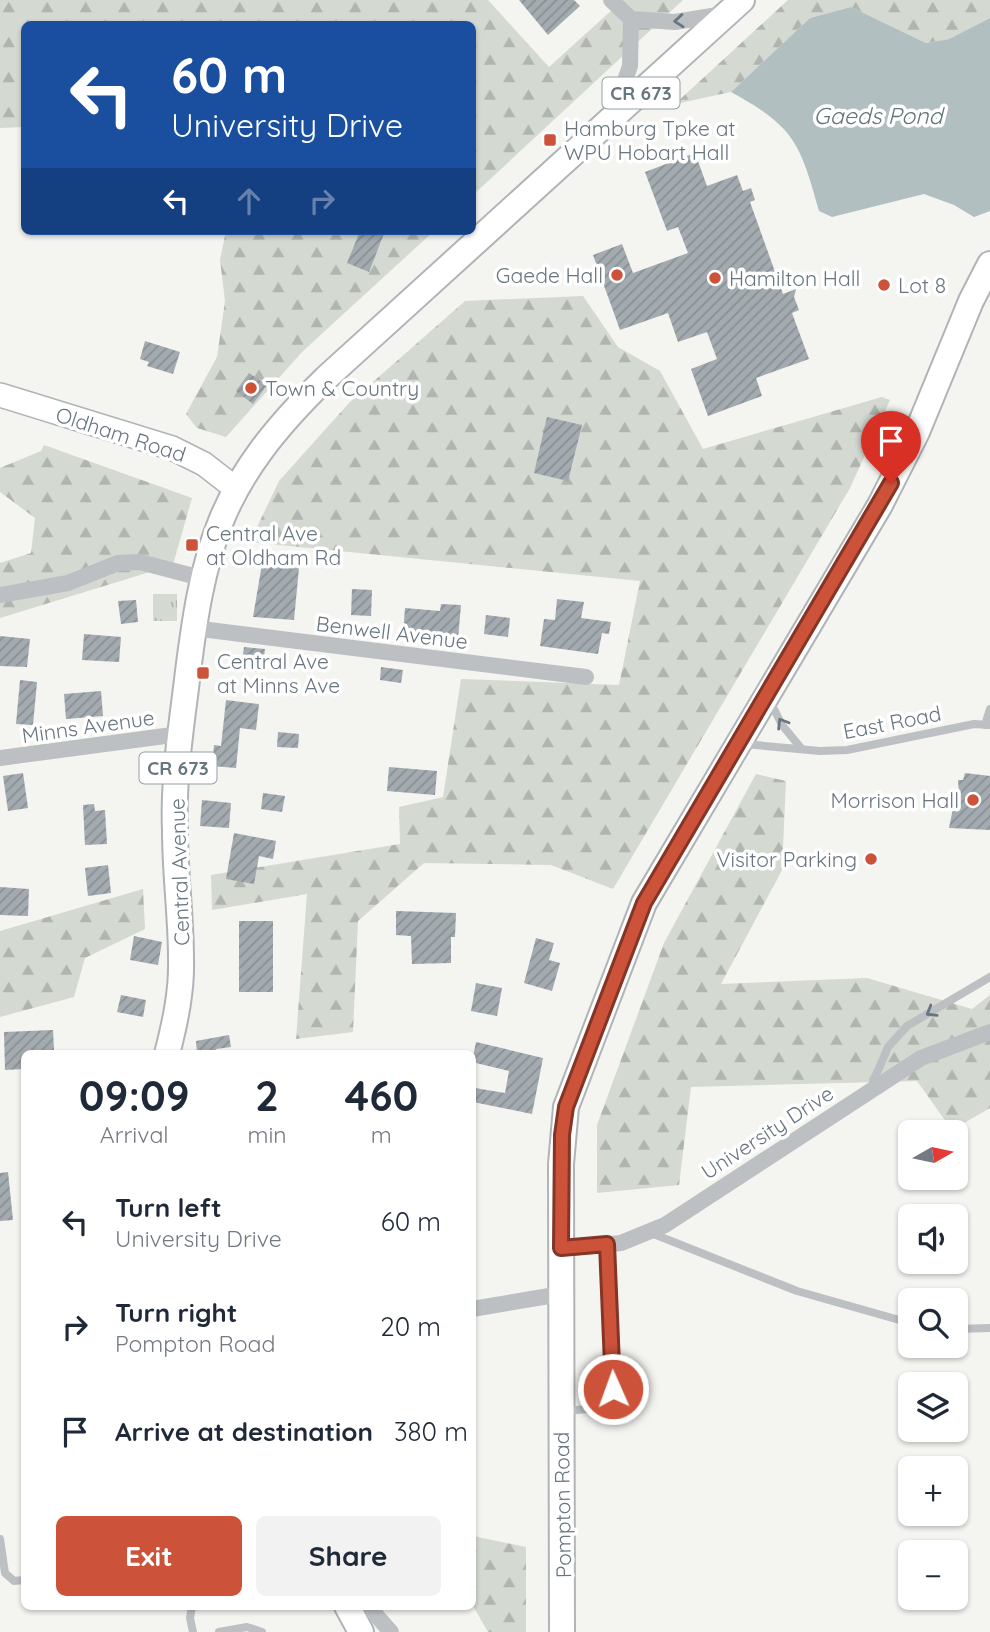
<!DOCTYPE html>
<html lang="en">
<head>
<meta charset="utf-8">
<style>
	:root { --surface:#fff; --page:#f2f2f3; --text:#1f2937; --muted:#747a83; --accent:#cc5239 }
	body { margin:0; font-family:Quicksand,sans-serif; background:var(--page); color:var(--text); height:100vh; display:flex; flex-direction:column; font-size:26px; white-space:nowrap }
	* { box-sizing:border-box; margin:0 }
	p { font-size:23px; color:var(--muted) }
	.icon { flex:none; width:38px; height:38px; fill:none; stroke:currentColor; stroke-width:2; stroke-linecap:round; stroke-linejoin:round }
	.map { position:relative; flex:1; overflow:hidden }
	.sheet { position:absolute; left:21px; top:1050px; width:455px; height:560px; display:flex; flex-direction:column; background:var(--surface); border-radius:10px; box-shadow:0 2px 5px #0004 }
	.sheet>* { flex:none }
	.top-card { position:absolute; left:21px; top:21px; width:455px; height:214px; border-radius:10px; box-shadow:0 2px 5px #0004; background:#1a4fa0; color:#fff; overflow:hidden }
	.needle { width:46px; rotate:81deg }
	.tools { position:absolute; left:898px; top:1120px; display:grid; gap:14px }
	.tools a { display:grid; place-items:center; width:70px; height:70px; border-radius:10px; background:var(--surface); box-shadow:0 2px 5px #0004; font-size:35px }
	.pin { position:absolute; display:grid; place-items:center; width:60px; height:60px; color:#fff; margin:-72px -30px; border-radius:50% 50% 50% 0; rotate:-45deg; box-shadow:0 0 7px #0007 }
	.pin .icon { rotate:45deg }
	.me { position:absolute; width:77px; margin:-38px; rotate:358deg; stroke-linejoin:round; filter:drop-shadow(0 0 5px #0008) }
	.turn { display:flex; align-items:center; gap:24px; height:147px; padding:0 35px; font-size:32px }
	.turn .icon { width:91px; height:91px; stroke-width:2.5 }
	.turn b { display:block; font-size:49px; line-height:60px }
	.lanes { display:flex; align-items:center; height:66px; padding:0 35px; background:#0003; justify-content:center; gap:35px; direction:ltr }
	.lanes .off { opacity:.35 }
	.eta { display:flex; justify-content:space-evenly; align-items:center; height:119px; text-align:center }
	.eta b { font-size:42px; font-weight:800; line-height:49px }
	.action { display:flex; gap:14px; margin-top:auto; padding:14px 35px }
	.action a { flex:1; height:80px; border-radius:10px; background:var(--accent); color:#fff; font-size:28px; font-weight:800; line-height:80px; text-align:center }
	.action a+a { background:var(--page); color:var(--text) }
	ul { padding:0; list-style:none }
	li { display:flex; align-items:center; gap:21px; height:105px; padding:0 35px }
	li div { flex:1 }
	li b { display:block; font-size:26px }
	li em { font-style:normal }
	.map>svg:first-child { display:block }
	.grass { fill:url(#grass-tufts) }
	.forest { fill:url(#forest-firs) }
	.water { fill:#b2bfc1 }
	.building { fill:url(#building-hatch) }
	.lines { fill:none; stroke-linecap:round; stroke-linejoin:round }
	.secondary-casing { stroke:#afb4b7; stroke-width:26 }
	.primary-casing { stroke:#b0b4b7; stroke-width:28 }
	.lane { stroke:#bcc0c3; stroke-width:8 }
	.street { stroke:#bcc0c3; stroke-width:16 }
	.secondary { stroke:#fff; stroke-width:23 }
	.primary { stroke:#fff; stroke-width:24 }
	.oneway { stroke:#67767f }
	.route-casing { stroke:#853525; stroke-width:18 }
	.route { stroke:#cc5239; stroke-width:12 }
	.poi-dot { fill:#cc5239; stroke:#fff; stroke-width:2.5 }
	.labels { text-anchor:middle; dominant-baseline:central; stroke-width:7; stroke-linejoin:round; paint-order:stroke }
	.shield { fill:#fff; stroke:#959fa5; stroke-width:2 }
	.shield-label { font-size:19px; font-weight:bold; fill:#67767f }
	.poi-label { font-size:21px; fill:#67767f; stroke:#fff; text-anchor:start }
	.street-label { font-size:21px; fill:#67767f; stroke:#fff }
	.water-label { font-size:23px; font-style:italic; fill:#63777b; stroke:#fff }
</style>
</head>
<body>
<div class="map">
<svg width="990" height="1632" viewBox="0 0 990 1632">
	<defs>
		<pattern id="grass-tufts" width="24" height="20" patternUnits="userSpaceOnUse" patternTransform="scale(1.75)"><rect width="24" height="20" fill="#d4d9d1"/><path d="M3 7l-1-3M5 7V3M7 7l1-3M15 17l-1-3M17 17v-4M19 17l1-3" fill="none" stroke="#b0b5af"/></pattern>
		<pattern id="forest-firs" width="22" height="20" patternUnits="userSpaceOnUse" patternTransform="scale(1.75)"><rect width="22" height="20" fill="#d4d9d1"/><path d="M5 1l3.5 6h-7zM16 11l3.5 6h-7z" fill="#b0b5af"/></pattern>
		<pattern id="building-hatch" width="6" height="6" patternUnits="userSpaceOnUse" patternTransform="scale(1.75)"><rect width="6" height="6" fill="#a4abb0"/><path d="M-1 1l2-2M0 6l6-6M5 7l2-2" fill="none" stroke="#899094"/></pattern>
	</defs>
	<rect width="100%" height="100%" fill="#f4f4f1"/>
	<rect class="grass" x="153" y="594" width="24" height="27"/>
	<g class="forest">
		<polygon points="0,0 488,0 549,67 623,0 683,0 473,195 472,24 24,24 24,127 0,128"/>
		<polygon points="788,0 990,0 990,18 949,39 926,43 851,7 810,18 731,92 675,104"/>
		<polygon points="226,231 434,231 302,352 226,437 197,428 186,414 217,357 225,301 220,260"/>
		<polygon points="583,296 618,347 660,371 703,449 882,397 890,400 850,488 613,889 551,865 424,863 358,921 353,1032 296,1039 307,894 212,910 211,875 400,844 399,807 443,797 461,679 619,685 640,581 250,542 279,481 349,403 465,301"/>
		<polygon points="44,445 192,498 170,575 153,571 0,618 0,563 31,553 35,518 0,492 0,468 41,451"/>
		<polygon points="756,774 786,781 782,870 721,984 867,978 972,1009 990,995 990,1108 952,1130 917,1081 691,1087 679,1185 597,1193 597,1125 664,943"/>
		<polygon points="143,889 145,929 85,958 74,997 0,1017 0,931"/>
		<polygon points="473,1536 526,1547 526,1632 488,1632 473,1606"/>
	</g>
	<path class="water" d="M851,7L926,43L949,39L990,18V211L974,217L954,205L924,194L832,217L819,211C800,143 795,127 731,92L810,18Z"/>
	<g class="building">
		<polygon points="519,0 574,0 580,6 548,35"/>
		<polygon points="695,153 707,186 737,175 743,191 751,188 755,200 750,202 783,294 796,289 794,297 799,310 792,313 809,359 756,378 762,396 708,416 691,369 717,359 707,332 678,342 668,313 620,330 593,255 622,244 633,273 688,253 678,227 667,231 645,172"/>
		<polygon points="360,231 385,231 369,272 347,263"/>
		<polygon points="145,341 180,352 173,374 147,366 149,362 140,359"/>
		<polygon points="249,373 267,385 253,404 236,391"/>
		<polygon points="547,417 582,425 568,481 534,473"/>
		<polygon points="262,564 299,568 294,620 253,617"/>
		<polygon points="352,589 372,590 371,616 351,615"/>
		<polygon points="557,599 584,602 581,618 611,622 609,634 602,633 598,654 540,646 544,619 555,620"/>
		<polygon points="136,600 138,622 121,624 118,601"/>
		<polygon points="441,604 461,605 458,639 403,634 405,608 440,611"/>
		<polygon points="486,615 510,618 508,637 484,634"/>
		<polygon points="84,634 121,637 119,662 82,660"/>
		<polygon points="0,636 30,639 27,667 0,666"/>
		<polygon points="244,647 265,649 262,672 241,670"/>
		<polygon points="381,667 403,670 401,683 380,680"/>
		<polygon points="20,680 37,682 33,725 16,724"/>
		<polygon points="101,691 103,716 66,719 64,694"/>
		<polygon points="226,700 259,704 256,730 240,728 236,768 212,766 214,745 221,746"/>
		<polygon points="278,732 299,734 298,748 277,747"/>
		<polygon points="389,767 437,771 435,795 387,791"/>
		<polygon points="23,773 28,808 8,811 3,776"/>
		<polygon points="965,773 990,776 990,830 949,828 956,793 959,794 958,780 963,780"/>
		<polygon points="263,793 285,796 282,812 261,809"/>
		<polygon points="202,800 231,803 229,828 200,826"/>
		<polygon points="94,804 95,811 105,810 107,844 85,845 83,805"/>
		<polygon points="234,833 276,841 273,859 259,856 254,884 226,879"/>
		<polygon points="108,865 111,893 88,896 85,868"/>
		<polygon points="0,887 29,889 28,916 0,915"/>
		<polygon points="396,911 456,913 455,937 451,937 451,963 412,964 411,936 396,935"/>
		<rect x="239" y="921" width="34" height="71"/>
		<polygon points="134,936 162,942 158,965 130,960"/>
		<polygon points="536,938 554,943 549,960 560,963 552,991 524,983"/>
		<polygon points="476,983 502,988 497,1016 471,1011"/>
		<polygon points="121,995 146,1000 143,1017 117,1012"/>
		<polygon points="53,1030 54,1050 24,1054 24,1069 5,1070 4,1032"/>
		<polygon points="229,1035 231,1047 216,1049 217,1054 197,1054 196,1041"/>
		<polygon points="476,1042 543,1058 532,1114 473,1102 475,1088 505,1093 509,1071 472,1062"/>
		<polygon points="8,1172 13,1220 0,1221 0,1173"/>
	</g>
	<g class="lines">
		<defs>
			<polyline id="secondary" points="0,395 172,448 204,464 235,488"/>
			<g id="primary">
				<path d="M167,1054C175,1023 182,991 181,959C181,916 175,874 175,831C173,784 180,735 186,688C203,544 219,482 326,378L742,0"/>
				<polyline points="347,1606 361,1632"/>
				<polyline points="562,1632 561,1164 566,1107 644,903 880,505 917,432 971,301 990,264"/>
			</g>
		</defs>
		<use href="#secondary" class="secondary-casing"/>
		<use href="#primary" class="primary-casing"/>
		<g class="lane">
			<polyline points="770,701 782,725 801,748"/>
			<polyline points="985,725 990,709"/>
			<polyline points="744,744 820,751 847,750 974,724 990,725"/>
			<polyline points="871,1087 888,1047 907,1026 990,977"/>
			<polyline points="651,1233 797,1291 910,1323"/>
			<polyline points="956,1329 990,1328"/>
			<polyline points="564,1411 600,1408 611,1399 607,1244"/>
			<polyline points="0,1539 5,1573 14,1581 24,1580"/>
			<polyline points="192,1606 190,1618 193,1632"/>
			<polyline points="219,1632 247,1627 262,1632"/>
		</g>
		<g class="street">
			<polyline points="611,0 631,19 675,22 724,14"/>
			<polyline points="613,115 630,66 631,19"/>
			<polyline points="0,595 68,583 118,563 140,562 201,578"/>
			<polyline points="193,628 586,677"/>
			<polyline points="0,758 180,734"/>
			<polyline points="561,1249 621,1243 665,1225 921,1058 990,1032"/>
			<polyline points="472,1309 561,1294"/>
			<polyline points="368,1606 391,1632"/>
		</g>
		<use href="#secondary" class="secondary"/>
		<use href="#primary" class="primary"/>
	</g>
	<defs><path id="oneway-chevron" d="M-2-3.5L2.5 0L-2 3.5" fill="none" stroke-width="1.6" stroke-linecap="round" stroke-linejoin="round" transform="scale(1.75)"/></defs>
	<g class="oneway">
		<use href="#oneway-chevron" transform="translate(679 21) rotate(175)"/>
		<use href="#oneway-chevron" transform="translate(782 723) rotate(-122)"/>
		<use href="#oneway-chevron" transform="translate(931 1012) rotate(149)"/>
	</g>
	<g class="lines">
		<defs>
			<polyline id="route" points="613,1389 607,1244 561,1248 562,1135 566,1107 644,903 891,483"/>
		</defs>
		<use href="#route" class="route-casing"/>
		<use href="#route" class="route"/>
	</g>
	<g class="poi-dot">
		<rect x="543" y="133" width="14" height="14" rx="3.5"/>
		<circle cx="617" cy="275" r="7"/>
		<circle cx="715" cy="278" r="7"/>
		<circle cx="884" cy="285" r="7"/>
		<circle cx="251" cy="388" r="7"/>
		<rect x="185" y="538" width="14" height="14" rx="3.5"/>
		<rect x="196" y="666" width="14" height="14" rx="3.5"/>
		<circle cx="973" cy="800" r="7"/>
		<circle cx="871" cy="859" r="7"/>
	</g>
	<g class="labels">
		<g class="shield">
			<rect x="602.5" y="77.5" width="77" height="31" rx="5"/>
			<rect x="139.5" y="752.5" width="77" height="31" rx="5"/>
		</g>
		<g class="shield-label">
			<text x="641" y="93">CR 673</text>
			<text x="178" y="768">CR 673</text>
		</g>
		<g class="poi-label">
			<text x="564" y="128">Hamburg Tpke at<tspan x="564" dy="24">WPU Hobart Hall</tspan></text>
			<text x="603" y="275" text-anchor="end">Gaede Hall</text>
			<text x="729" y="278">Hamilton Hall</text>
			<text x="898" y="285">Lot 8</text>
			<text x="265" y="388">Town &amp; Country</text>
			<text x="206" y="533">Central Ave<tspan x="206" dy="24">at Oldham Rd</tspan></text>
			<text x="217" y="661">Central Ave<tspan x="217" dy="24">at Minns Ave</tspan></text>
			<text x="959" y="800" text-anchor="end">Morrison Hall</text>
			<text x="857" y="859" text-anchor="end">Visitor Parking</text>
		</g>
		<g class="street-label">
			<text transform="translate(121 434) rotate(18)">Oldham Road</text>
			<text transform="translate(392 632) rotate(7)">Benwell Avenue</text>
			<text transform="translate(892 722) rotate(-11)">East Road</text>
			<text transform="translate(88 726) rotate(-8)">Minns Avenue</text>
			<text transform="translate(179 872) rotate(-92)">Central Avenue</text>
			<text transform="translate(767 1132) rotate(-33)">University Drive</text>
			<text transform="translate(562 1505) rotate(-91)">Pompton Road</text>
		</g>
		<g class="water-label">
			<text x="878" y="115">Gaeds Pond</text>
		</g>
	</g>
</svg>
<div class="tools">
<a><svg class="needle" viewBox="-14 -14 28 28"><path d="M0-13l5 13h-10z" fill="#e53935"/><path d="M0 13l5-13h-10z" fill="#747a83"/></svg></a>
<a><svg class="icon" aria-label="sound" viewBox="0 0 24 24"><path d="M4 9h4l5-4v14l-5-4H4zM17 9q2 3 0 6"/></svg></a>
<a><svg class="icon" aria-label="search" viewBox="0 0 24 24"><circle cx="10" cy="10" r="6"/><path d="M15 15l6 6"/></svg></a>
<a><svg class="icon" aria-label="layers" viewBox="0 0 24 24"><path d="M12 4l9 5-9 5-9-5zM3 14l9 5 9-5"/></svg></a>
<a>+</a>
<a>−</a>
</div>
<div class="pin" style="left:891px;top:483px;background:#d93025"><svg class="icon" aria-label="arrive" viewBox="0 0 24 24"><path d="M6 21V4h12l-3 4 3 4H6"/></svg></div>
<svg class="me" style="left:613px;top:1389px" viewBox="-20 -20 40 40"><circle r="17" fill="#cc5239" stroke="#fff" stroke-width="3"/><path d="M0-11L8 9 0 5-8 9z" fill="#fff"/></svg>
<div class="top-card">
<div class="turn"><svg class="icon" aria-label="left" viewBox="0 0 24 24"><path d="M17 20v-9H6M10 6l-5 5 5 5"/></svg><div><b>60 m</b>University Drive</div></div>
<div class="lanes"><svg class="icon" aria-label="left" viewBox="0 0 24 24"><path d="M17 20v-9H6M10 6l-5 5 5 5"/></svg><svg class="icon off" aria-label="ahead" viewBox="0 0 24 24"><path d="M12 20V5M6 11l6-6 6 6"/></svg><svg class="icon off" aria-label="right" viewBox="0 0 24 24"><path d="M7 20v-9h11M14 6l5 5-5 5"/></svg></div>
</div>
<section class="sheet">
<div class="eta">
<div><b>09:09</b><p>Arrival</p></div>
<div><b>2</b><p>min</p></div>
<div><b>460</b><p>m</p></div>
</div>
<ul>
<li><svg class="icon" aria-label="left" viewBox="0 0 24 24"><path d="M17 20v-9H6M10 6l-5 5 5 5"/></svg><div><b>Turn left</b><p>University Drive</p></div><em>60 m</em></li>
<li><svg class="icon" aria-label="right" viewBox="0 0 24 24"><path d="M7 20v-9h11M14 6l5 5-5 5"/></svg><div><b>Turn right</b><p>Pompton Road</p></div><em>20 m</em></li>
<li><svg class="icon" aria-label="arrive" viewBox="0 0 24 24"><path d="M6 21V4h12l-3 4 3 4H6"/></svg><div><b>Arrive at destination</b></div><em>380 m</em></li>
</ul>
<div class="action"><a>Exit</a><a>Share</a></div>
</section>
</div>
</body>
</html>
